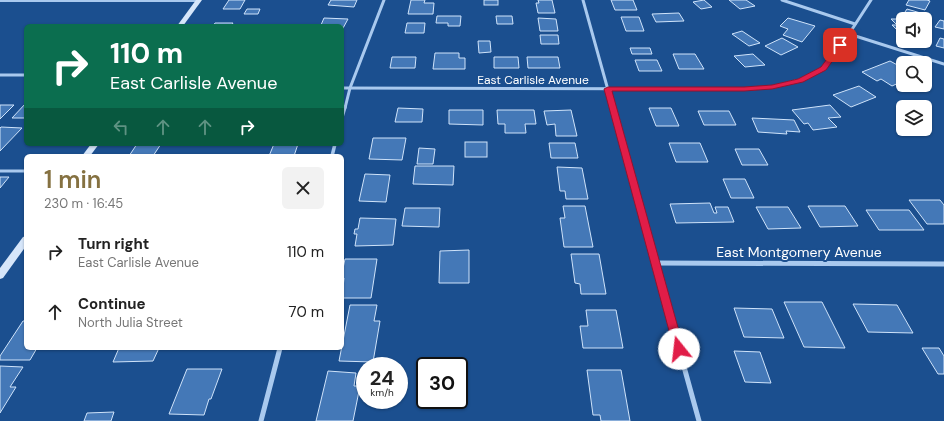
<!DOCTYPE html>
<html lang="en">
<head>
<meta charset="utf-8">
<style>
	:root { --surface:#fff; --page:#f2f2f2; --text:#222; --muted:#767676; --accent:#857141 }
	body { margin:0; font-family:"DM Sans",sans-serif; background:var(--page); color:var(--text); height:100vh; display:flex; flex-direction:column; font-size:15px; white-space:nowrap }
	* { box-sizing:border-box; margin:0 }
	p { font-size:13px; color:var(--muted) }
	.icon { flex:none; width:22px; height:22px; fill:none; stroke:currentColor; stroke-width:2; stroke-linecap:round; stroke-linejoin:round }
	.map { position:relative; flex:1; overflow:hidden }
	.sheet { position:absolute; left:24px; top:154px; width:320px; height:196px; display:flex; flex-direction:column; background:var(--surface); border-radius:6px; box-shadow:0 1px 3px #0004 }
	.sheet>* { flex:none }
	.guide { position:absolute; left:24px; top:24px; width:320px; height:122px; border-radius:6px; box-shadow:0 1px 3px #0004; background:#0b6e4f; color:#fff; overflow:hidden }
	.buttons { position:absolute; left:896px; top:12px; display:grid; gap:8px }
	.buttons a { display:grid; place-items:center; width:36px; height:36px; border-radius:6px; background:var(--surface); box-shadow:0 1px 3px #0004; font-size:20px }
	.speed { position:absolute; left:356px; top:357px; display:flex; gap:8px; font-size:20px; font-weight:700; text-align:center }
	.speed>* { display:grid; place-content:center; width:52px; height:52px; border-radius:50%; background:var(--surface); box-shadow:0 1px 3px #0004; line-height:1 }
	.speed small { font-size:10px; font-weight:400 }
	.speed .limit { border:2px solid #111; border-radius:6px; background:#fff; color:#111 }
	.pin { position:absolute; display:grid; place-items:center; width:34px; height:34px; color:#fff; margin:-17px; border-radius:8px; box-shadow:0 2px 6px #0006 }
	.me { position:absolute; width:44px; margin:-22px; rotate:344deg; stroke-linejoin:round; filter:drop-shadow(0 0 3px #0008) }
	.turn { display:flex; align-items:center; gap:14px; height:84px; padding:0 20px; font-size:18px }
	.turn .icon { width:52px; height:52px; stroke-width:2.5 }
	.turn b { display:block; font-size:28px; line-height:34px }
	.lanes { display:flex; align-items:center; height:38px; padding:0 20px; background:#0003; justify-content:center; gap:20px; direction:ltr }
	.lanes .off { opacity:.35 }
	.round { display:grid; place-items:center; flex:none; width:42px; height:42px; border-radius:6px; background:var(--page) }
	.headline { display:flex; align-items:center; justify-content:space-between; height:68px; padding:0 20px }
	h1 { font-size:24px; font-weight:600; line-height:30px; color:var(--accent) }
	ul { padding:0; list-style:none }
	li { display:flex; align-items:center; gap:12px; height:60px; padding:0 20px }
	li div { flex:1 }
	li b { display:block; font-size:15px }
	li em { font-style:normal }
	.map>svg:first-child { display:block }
	.building { fill:#4478b7; stroke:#cfe3fa }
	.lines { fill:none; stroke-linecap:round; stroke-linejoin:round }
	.lane-far1 { stroke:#a9c9ee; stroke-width:2 }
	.lane { stroke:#a9c9ee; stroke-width:3 }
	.street-far2 { stroke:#a9c9ee; stroke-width:3 }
	.street-far1 { stroke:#a9c9ee; stroke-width:3.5 }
	.street { stroke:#a9c9ee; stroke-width:5 }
	.secondary { fill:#d6e6fa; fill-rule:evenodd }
	.route { fill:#e11d48; stroke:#92132f }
	.labels { text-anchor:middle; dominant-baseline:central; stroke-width:4; stroke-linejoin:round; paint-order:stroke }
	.far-street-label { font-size:12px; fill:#fff; stroke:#1b4f8f }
	.street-label { font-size:14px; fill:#fff; stroke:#1b4f8f }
</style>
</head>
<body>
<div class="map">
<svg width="944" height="421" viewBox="0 0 944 421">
	<rect width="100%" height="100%" fill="#1b4f8f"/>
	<g class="building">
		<polygon points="229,0 245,0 240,9 223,9"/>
		<polygon points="331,0 357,0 354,7 328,5"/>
		<polygon points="411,0 425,0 424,3 434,3 433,14 408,14"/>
		<rect x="484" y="0" width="14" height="5"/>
		<polygon points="538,0 552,0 555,13 538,13 536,3 539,3"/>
		<polygon points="611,0 633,0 637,10 615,10"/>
		<polygon points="704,0 712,7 701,9 693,2"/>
		<polygon points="729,0 746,0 755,6 740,9"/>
		<polygon points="909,0 927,0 930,1 925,10 906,5"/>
		<polygon points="247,9 260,9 258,14 244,14"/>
		<polygon points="907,9 924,14 921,19 903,15"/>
		<polygon points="679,13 684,21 656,22 652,14"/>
		<polygon points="437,16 461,16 460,26 448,26 448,23 436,23"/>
		<polygon points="496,16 512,16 513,24 497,24"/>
		<polygon points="621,17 639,17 644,31 626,31"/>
		<polygon points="324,18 348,19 342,30 342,26 321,25"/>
		<polygon points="538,18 556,19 558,31 540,31"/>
		<polygon points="788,18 815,26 802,42 783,35 788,29 780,26"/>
		<polygon points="891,19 903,19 903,36 892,25 897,25"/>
		<polygon points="940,20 944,21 944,29 935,27"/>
		<polygon points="215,23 233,23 231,26 213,26"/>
		<polygon points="407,23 425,23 424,33 405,33"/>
		<polygon points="742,31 760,43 749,46 732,34"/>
		<polygon points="540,35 558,35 559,44 541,44"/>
		<polygon points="782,38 798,47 781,55 765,46"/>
		<polygon points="940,38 944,39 944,48 936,46"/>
		<polygon points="478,41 490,41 491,52 479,53"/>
		<polygon points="630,48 650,48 652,54 632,54"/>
		<polygon points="435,53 459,53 459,58 465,58 465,69 433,69"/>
		<polygon points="673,54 695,54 704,69 679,69"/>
		<polygon points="753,54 765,65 745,67 734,56"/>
		<polygon points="392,57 416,57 415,68 390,68"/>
		<polygon points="494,57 518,57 519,68 494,68"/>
		<polygon points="527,57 558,57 560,68 528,68"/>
		<polygon points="635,60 657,60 662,71 639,71"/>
		<polygon points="890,61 903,68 903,73 899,75 903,77 903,81 892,86 881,79 877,81 862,72"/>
		<polygon points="859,86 876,97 851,107 833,95"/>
		<polygon points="26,103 26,118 12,118"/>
		<polygon points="0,105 14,105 0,119"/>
		<polygon points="830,105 841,117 828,118 837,127 813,130 808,123 804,124 792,110"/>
		<polygon points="398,108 423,109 422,122 395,122"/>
		<polygon points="649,108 671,108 679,126 656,126"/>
		<polygon points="449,110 483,110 483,125 449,124"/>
		<polygon points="497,110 534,110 536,124 525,124 526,133 505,133 505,124 498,124"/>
		<polygon points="571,110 577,136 556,136 555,124 547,125 544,111"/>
		<polygon points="698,111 729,111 736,125 704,125"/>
		<polygon points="752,118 794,120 800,132 786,131 787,134 758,132"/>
		<polygon points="1,127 22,128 0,151 0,128"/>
		<polygon points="373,138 406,138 402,160 369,159"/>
		<rect x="465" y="142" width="22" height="15"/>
		<polygon points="549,143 575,143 578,158 551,158"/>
		<polygon points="669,143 700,143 708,162 676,162"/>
		<polygon points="137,144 161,144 153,156 129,156"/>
		<polygon points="274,144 298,144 294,156 269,156"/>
		<polygon points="419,148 435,149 433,164 417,164"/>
		<polygon points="735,149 759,149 768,165 742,165"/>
		<polygon points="415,166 454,166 453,185 413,184"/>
		<polygon points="557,167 582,168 588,199 566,199 565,191 560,191"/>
		<polygon points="365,174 390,175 386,202 359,201"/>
		<polygon points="0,177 9,177 0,188"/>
		<polygon points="723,179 745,179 754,198 731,198"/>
		<polygon points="909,200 940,200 944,205 944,224 927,224"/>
		<polygon points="710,203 714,213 717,213 715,207 728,207 734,222 676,223 670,204"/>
		<polygon points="563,206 585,206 593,247 564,247 560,218 565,218"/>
		<polygon points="808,206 845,206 858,226 820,227"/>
		<polygon points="756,207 788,207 801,228 768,229"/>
		<polygon points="405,208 440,208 439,227 402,226"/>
		<polygon points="866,210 909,210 924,230 879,230"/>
		<polygon points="360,218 396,219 393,245 355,246 357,234 354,234 355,229 358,229"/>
		<polygon points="469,250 469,283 439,283 440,251"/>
		<polygon points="571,254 599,254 606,294 581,294 580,284 575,283"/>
		<polygon points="345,259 377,259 371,298 342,298 344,278 342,278 342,273"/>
		<polygon points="784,302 822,302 845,348 804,347"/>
		<polygon points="853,304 897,305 913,333 868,332"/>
		<polygon points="350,305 377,305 374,321 380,321 373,362 339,361"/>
		<polygon points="734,308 772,309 784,338 744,337"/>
		<polygon points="586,310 616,310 623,348 583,348 580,326 588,326"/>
		<polygon points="23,321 26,321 26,348 37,348 30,360 0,360 0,356"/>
		<polygon points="119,348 159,348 153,361 113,362"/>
		<polygon points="922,348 939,348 944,356 944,374 938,374"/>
		<polygon points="734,351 760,352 771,383 745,382"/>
		<polygon points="0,366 23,367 10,387 16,387 0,413"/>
		<polygon points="187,369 222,369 211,399 209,399 204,415 169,414"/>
		<polygon points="587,370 621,370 630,421 601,421 600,415 593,415"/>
		<polygon points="328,371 356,373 354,386 360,386 353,421 316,421"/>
		<polygon points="114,412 111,421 84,421 87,413"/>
	</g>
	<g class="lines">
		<polyline class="lane-far1" points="0,1 198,1"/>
		<polyline class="lane" points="0,171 26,171"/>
		<g class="street-far2">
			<polyline points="583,0 613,108"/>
			<polyline points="782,0 855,24"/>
			<polyline points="849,34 944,64"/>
			<polyline points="0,75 26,75"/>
			<polyline points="342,88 744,89 772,87 800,80 823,68 849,34 871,0"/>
			<polyline points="345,108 350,88 384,0"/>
		</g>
		<g class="street-far1">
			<polyline points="612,107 651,245"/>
			<polyline points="342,117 345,107"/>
			<polyline points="332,156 335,144"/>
		</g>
		<g class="street">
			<polyline points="650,244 699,421"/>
			<polyline points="655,263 944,264"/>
			<polyline points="261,421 280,348"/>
		</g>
		<g class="secondary">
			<polygon points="196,0 202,0 183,26 177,26"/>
			<polygon points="91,144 99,144 90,156 82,156"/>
			<polygon points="26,236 26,246 3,278 0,279 0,268 23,237"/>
		</g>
	</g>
	<polygon class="route" points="838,44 844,45 826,70 803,82 772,89 744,91 612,91 684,349 683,353 679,354 675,353 604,89 608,87 744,87 772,85 798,79 821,67"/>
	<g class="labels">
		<g class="far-street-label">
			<text x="533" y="80">East Carlisle Avenue</text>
		</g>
		<g class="street-label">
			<text x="799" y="252">East Montgomery Avenue</text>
		</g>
	</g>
</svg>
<div class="buttons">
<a><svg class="icon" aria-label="sound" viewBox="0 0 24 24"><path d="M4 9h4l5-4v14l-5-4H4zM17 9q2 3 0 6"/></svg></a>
<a><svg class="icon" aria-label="search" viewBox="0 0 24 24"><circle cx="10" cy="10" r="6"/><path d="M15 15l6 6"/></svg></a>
<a><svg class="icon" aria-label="layers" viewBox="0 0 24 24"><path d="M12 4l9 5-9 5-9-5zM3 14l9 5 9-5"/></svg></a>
</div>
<div class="speed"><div>24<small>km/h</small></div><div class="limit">30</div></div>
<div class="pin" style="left:840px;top:45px;background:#d93025"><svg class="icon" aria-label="arrive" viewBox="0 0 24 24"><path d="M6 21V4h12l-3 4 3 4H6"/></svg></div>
<svg class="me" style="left:679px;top:349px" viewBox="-20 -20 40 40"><circle r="19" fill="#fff"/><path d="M0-13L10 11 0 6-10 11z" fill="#e11d48"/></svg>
<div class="guide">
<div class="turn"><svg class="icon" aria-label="right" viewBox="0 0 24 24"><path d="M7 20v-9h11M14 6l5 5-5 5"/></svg><div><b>110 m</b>East Carlisle Avenue</div></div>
<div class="lanes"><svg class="icon off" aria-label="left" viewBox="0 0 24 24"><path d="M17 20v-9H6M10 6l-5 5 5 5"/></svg><svg class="icon off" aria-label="ahead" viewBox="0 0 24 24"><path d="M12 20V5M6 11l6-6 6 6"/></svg><svg class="icon off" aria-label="ahead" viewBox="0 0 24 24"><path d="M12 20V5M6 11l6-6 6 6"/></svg><svg class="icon" aria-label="right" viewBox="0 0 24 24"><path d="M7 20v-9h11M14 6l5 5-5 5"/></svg></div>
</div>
<section class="sheet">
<div class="headline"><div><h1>1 min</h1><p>230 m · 16:45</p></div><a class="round"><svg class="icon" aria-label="close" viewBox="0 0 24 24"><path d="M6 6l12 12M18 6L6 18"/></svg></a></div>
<ul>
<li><svg class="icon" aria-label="right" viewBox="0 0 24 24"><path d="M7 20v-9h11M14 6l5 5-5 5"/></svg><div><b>Turn right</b><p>East Carlisle Avenue</p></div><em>110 m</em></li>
<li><svg class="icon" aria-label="ahead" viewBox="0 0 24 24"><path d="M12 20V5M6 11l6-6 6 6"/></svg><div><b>Continue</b><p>North Julia Street</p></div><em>70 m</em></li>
</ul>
</section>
</div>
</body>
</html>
